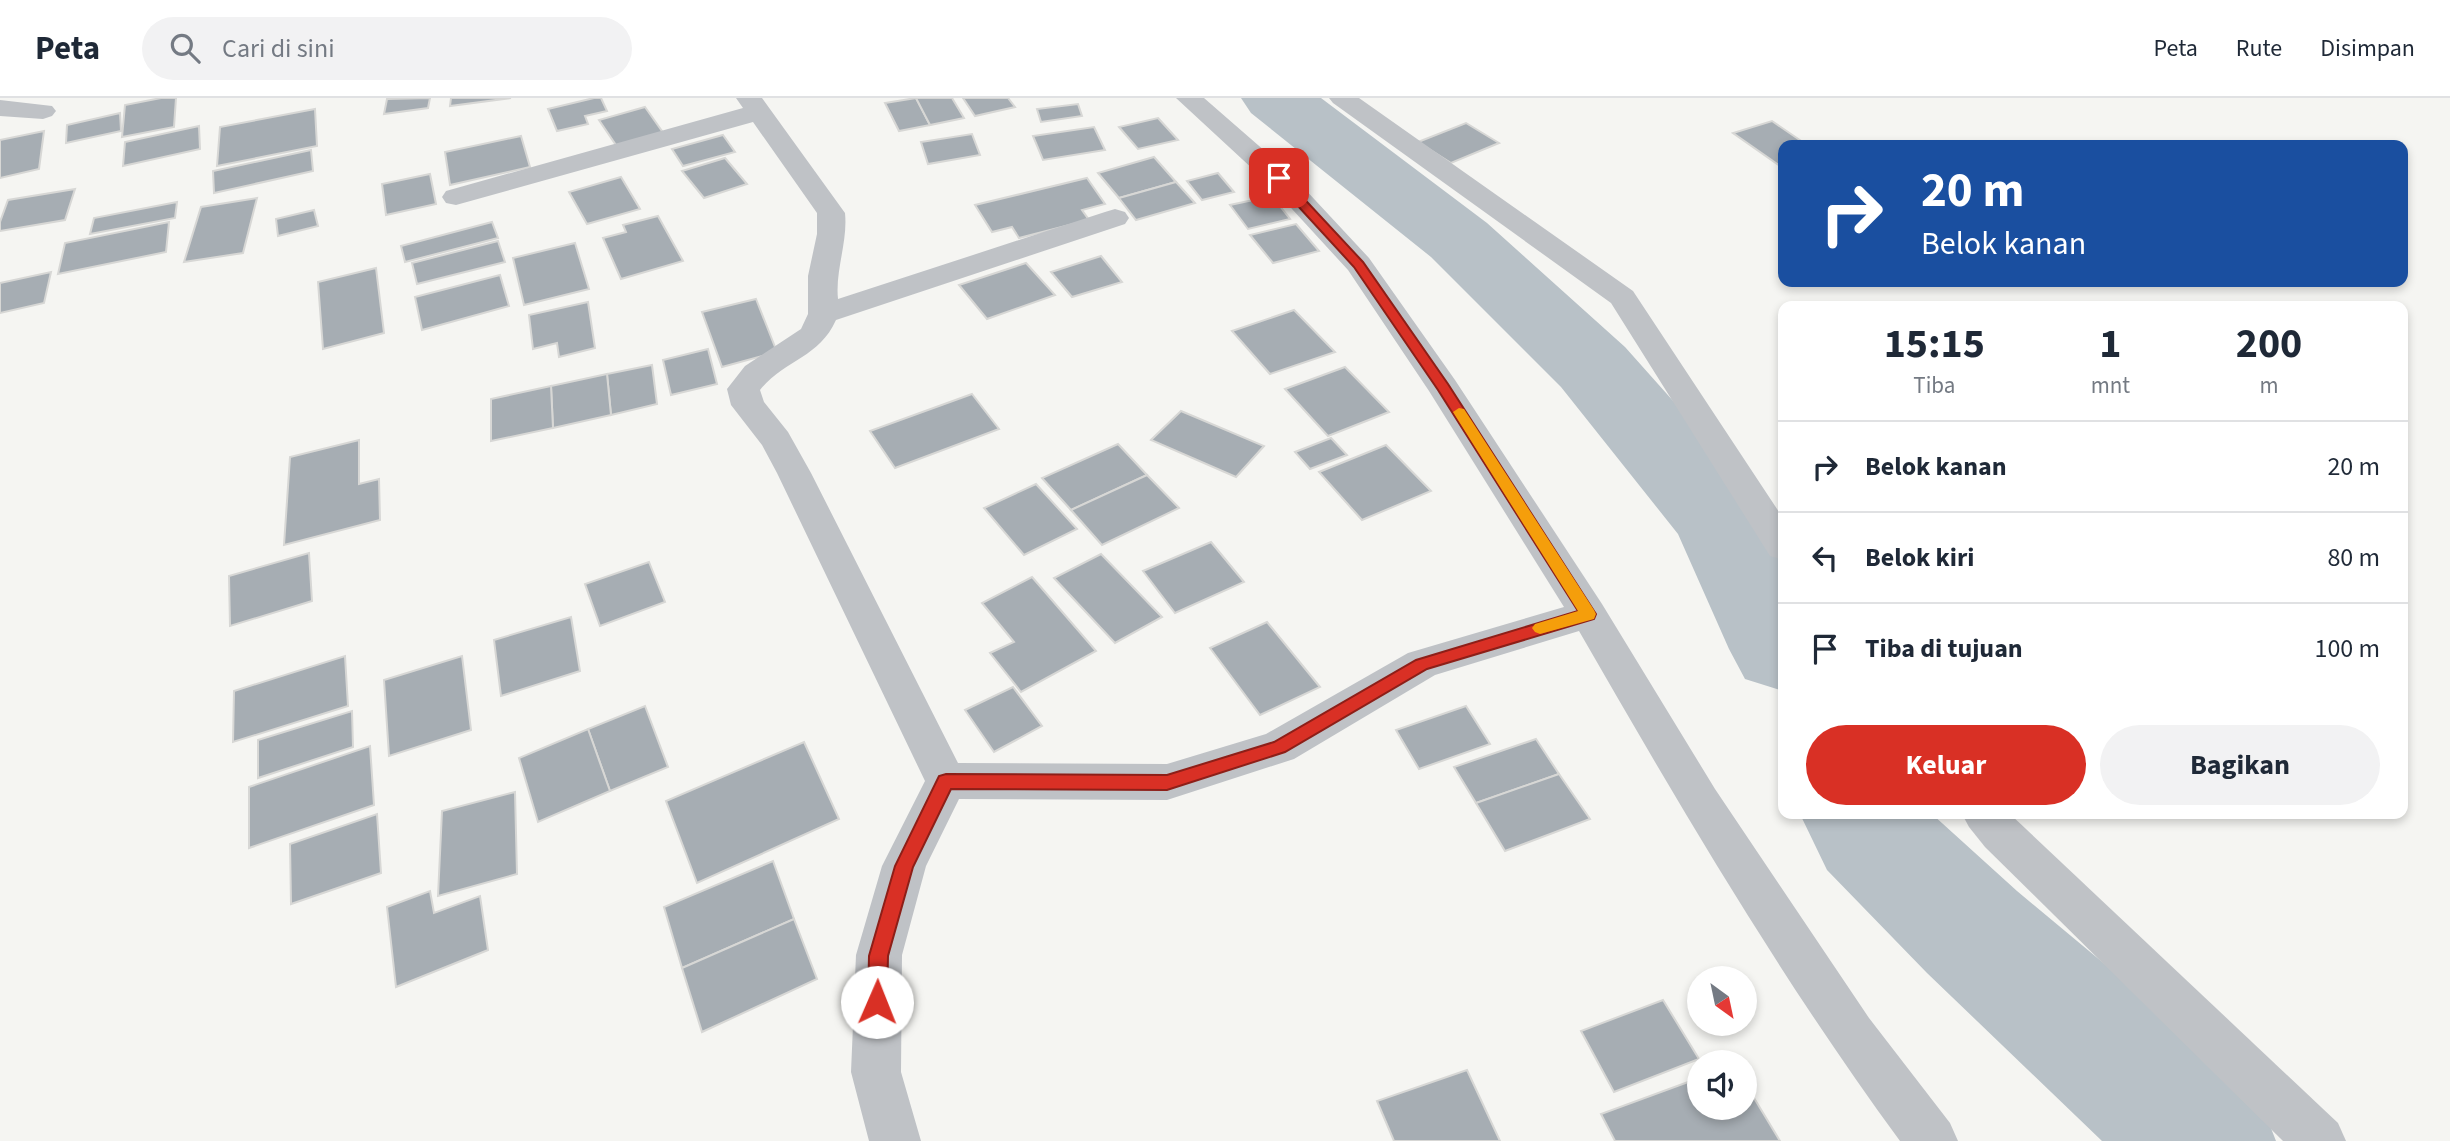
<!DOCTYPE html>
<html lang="id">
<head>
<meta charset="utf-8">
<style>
	:root { --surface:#fff; --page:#f2f2f3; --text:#1f2937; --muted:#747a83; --line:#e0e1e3; --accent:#d93025 }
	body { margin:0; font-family:"Source Sans 3",sans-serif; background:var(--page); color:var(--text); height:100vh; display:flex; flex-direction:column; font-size:26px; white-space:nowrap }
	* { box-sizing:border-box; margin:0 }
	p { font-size:23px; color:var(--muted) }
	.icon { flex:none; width:38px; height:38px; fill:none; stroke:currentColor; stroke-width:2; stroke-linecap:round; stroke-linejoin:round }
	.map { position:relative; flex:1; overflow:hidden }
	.drawer { position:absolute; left:1778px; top:203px; width:630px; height:518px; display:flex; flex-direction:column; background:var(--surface); border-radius:14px; box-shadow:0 4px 10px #0003 }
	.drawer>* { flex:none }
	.banner { position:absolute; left:1778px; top:42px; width:630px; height:147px; border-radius:14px; box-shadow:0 4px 10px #0003; background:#1a4fa0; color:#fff; overflow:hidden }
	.needle { width:46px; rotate:147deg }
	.controls { position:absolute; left:1687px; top:868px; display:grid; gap:14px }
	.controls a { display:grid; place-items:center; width:70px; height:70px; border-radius:50%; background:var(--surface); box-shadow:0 4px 10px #0003; font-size:35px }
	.pin { position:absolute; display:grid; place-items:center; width:60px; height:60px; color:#fff; margin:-30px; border-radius:14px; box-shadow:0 4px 10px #0006 }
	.me { position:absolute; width:77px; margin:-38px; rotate:1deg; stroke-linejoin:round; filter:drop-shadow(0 0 5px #0008) }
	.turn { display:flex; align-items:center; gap:24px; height:147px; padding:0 28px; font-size:32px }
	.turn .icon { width:91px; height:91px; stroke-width:2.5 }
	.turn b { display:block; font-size:49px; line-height:60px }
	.eta { display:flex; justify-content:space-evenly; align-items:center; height:119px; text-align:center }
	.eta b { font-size:42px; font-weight:700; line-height:49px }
	.button { display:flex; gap:14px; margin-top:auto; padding:14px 28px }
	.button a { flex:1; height:80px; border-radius:42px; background:var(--accent); color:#fff; font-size:28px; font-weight:700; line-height:80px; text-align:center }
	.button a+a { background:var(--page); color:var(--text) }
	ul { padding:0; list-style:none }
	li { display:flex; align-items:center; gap:21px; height:91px; padding:0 28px; border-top:2px solid var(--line) }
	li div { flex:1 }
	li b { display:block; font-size:26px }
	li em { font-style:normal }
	header { display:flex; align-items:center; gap:42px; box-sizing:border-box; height:98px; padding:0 35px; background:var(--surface); border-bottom:2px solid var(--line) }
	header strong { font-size:33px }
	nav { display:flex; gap:38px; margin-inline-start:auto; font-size:24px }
	.search { width:490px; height:63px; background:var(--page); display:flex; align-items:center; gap:18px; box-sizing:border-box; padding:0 24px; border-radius:38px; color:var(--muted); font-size:26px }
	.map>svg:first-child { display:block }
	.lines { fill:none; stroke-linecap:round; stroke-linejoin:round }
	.river { fill:#b8c1c7; fill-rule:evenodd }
	.building { fill:#a6adb3; stroke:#d7d7d5; stroke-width:2 }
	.minor { fill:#bfc2c6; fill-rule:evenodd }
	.route { fill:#d93025; stroke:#8d1f18; stroke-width:2 }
	.slow { fill:#f59e0b }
</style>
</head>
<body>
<header>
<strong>Peta</strong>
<div class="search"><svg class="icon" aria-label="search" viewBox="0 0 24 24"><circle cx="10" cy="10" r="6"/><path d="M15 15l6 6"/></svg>Cari di sini</div>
<nav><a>Peta</a><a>Rute</a><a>Disimpan</a></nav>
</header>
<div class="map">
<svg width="2450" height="1043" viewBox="0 0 2450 1043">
	<rect width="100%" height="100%" fill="#f5f5f2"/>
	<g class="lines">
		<g class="river">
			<polygon points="1241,0 1321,0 1487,125 1625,249 1757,397 1783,444 1783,593 1745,581 1729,551 1678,436 1561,289 1431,159 1251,15"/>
			<polygon points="1800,716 1932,716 2017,793 2256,992 2276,1043 2102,1043 1927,875 1827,772"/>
		</g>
	</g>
	<g class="building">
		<polygon points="161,0 176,0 174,29 122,39 125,7"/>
		<polygon points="430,0 428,10 384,16 387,1"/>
		<polygon points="451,0 511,0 450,8"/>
		<polygon points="594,0 601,0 607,13 585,18 588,26 557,33 548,11"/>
		<polygon points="916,0 930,27 899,33 885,5"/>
		<polygon points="916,0 952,0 964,20 930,27"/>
		<polygon points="963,0 1008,0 1015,9 975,18"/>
		<polygon points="1078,6 1082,18 1041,24 1037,11"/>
		<polygon points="645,9 664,36 618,50 599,22"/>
		<polygon points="315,11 317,48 217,68 220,29"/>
		<polygon points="120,15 121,33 66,45 67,27"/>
		<polygon points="1158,20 1178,42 1138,51 1119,29"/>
		<polygon points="1772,23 1807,47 1783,47 1783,68 1780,68 1733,35"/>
		<polygon points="1466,25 1499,45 1451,65 1418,44"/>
		<polygon points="199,28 200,51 123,68 125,44"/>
		<polygon points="1094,29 1105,52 1043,62 1033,38"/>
		<polygon points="44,33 39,71 0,80 0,42"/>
		<polygon points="972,36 980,57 928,66 921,44"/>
		<polygon points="723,37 735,54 683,68 672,51"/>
		<polygon points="521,38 530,69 450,87 445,54"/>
		<polygon points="311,52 313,73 214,95 213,73"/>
		<polygon points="1154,59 1176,84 1119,100 1098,75"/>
		<polygon points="725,60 747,86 704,100 682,73"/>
		<polygon points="1218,75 1234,94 1202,102 1187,83"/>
		<polygon points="430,76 436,106 386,117 382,86"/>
		<polygon points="621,79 640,111 587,126 569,94"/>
		<polygon points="1087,80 1105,106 1082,112 1089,122 1019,140 1012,129 992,134 975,107"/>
		<polygon points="1176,84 1195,105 1136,122 1119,100"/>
		<polygon points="75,91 65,122 0,133 0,124 8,102"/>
		<polygon points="1272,98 1290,121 1248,131 1230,107"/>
		<polygon points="257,100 243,155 184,164 201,109"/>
		<polygon points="177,104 175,120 90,136 94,120"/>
		<polygon points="314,112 318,128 278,138 276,121"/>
		<polygon points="658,118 683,163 621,181 603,140 626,134 623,127"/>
		<polygon points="169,124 166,154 58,176 65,145"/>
		<polygon points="492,124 498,140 405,164 401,148"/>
		<polygon points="1296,126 1319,153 1273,165 1250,137"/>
		<polygon points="498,143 505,164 417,186 412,165"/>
		<polygon points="575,145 589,191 524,207 513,160"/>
		<polygon points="1101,158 1122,184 1072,199 1051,174"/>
		<polygon points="1026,165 1055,197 987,221 959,187"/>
		<polygon points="376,170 384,235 323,251 318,184"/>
		<polygon points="51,174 44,205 0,215 0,185"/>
		<polygon points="500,177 509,208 422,232 415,199"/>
		<polygon points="756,201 777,254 722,269 702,214"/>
		<polygon points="588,204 595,250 559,259 557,245 533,251 529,217"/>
		<polygon points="1294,212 1335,254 1270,276 1232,233"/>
		<polygon points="708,251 717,286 671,297 663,262"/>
		<polygon points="652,267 657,306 611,317 607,276"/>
		<polygon points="1345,269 1389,314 1328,338 1285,291"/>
		<polygon points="607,276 611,317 553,330 551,288"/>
		<polygon points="551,288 553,330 491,343 491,301"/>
		<polygon points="972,296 999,331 895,370 870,333"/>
		<polygon points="1181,313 1264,348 1236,379 1151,342"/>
		<polygon points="1331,340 1347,357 1310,371 1295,354"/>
		<polygon points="359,342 359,386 379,381 380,422 284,447 290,359"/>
		<polygon points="1118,346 1147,377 1071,412 1042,380"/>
		<polygon points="1386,347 1431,393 1362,422 1319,374"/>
		<polygon points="1147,377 1179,410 1102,447 1071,412"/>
		<polygon points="1036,386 1077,431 1024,457 984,410"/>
		<polygon points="1211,444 1244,484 1175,515 1143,473"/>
		<polygon points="309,455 312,503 230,528 229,478"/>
		<polygon points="1101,456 1162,519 1115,545 1054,480"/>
		<polygon points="649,464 665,504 600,528 585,486"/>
		<polygon points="1032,479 1096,553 1021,594 990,555 1014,544 982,505"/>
		<polygon points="571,519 580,573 501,598 494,542"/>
		<polygon points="1267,524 1320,589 1260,617 1210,550"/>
		<polygon points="345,558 348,608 233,644 234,593"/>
		<polygon points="462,558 471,632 389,658 384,582"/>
		<polygon points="1013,589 1042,628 994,654 965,612"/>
		<polygon points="645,608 668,669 610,693 588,631"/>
		<polygon points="1466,608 1490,646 1419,671 1396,632"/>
		<polygon points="352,613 353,649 258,680 258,642"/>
		<polygon points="588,631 610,693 538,724 519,660"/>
		<polygon points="1536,641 1559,676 1476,705 1454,669"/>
		<polygon points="804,644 839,721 697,785 666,703"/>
		<polygon points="370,648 374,707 249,750 249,689"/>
		<polygon points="1559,676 1590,721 1505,753 1476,705"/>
		<polygon points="515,694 517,776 438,798 442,713"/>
		<polygon points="377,716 381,775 291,806 290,746"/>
		<polygon points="773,763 794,821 682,870 664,809"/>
		<polygon points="430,793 434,815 480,798 488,852 396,889 387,809"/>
		<polygon points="794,821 817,881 702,934 682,870"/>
		<polygon points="1663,902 1699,961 1614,994 1581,933"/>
		<polygon points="1467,972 1500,1043 1394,1043 1377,1003"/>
		<polygon points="1699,980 1699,1010 1745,1010 1745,985 1780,1043 1615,1043 1601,1016"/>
	</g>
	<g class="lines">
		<g class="minor">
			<path d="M736,0H762L845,115C848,144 835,172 838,201L1105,114L1115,111L1125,114L1129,120L1125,126L836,222C819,260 784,262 760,292L764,304L788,334L811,375L958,665L1167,666L1266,636L1408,555L1564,509L1429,293L1348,172L1269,86L1176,0H1204L1289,74L1369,160L1455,282L1602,506L1715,691L1869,920L1950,1025L1958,1043H1900C1781,881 1679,707 1579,533L1435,577L1294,661L1167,702L959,701L926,768L902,857L901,974L921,1043H869L851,974L856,857L882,768L925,683L777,375L762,347L731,307L727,291L745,268L801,231L808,216V178L817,136V115L753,24L456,107L446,105L442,99L446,93L743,10Z"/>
			<polygon points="1329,0 1359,0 1633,193 1783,420 1783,462 1770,458 1611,205 1333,5"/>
			<polygon points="0,2 52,8 56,13 52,18 43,21 0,18"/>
			<polygon points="1962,716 2010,716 2338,1025 2346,1043 2283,1043 1985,749 1969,729"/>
		</g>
	</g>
	<polygon class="route" points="1275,78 1283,78 1363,164 1448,286 1596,516 1594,521 1427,571 1285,654 1167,692 951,691 913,769 888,858 887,904 884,911 877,914 870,911 868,904 869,858 895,768 939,678 946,676 1167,677 1274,644 1416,562 1578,513 1438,292 1354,169 1275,83"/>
	<polygon class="slow" points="1459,310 1464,311 1594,512 1596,516 1594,521 1540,536 1535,534 1532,530 1535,526 1578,513 1453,314"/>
</svg>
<div class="controls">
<a><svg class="needle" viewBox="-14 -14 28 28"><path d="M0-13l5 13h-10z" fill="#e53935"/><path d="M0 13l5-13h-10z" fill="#747a83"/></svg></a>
<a><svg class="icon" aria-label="sound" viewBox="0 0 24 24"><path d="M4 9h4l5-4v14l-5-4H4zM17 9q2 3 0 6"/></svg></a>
</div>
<div class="pin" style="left:1279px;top:80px;background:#d93025"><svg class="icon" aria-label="arrive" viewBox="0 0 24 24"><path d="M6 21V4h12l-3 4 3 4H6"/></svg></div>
<svg class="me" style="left:877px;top:904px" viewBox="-20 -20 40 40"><circle r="19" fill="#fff"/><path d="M0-13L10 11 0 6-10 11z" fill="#d93025"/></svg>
<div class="banner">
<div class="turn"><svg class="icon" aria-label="right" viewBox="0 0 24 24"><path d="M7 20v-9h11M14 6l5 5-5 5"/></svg><div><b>20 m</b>Belok kanan</div></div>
</div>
<section class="drawer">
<div class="eta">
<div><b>15:15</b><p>Tiba</p></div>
<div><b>1</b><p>mnt</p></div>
<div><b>200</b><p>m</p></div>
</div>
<ul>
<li><svg class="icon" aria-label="right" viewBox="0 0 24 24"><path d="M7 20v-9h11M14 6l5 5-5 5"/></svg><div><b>Belok kanan</b></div><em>20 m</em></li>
<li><svg class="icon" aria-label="left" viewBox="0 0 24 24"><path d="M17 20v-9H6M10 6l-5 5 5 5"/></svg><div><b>Belok kiri</b></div><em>80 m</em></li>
<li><svg class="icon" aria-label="arrive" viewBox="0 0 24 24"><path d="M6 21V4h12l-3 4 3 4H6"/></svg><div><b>Tiba di tujuan</b></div><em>100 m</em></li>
</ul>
<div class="button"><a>Keluar</a><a>Bagikan</a></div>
</section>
</div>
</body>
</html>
